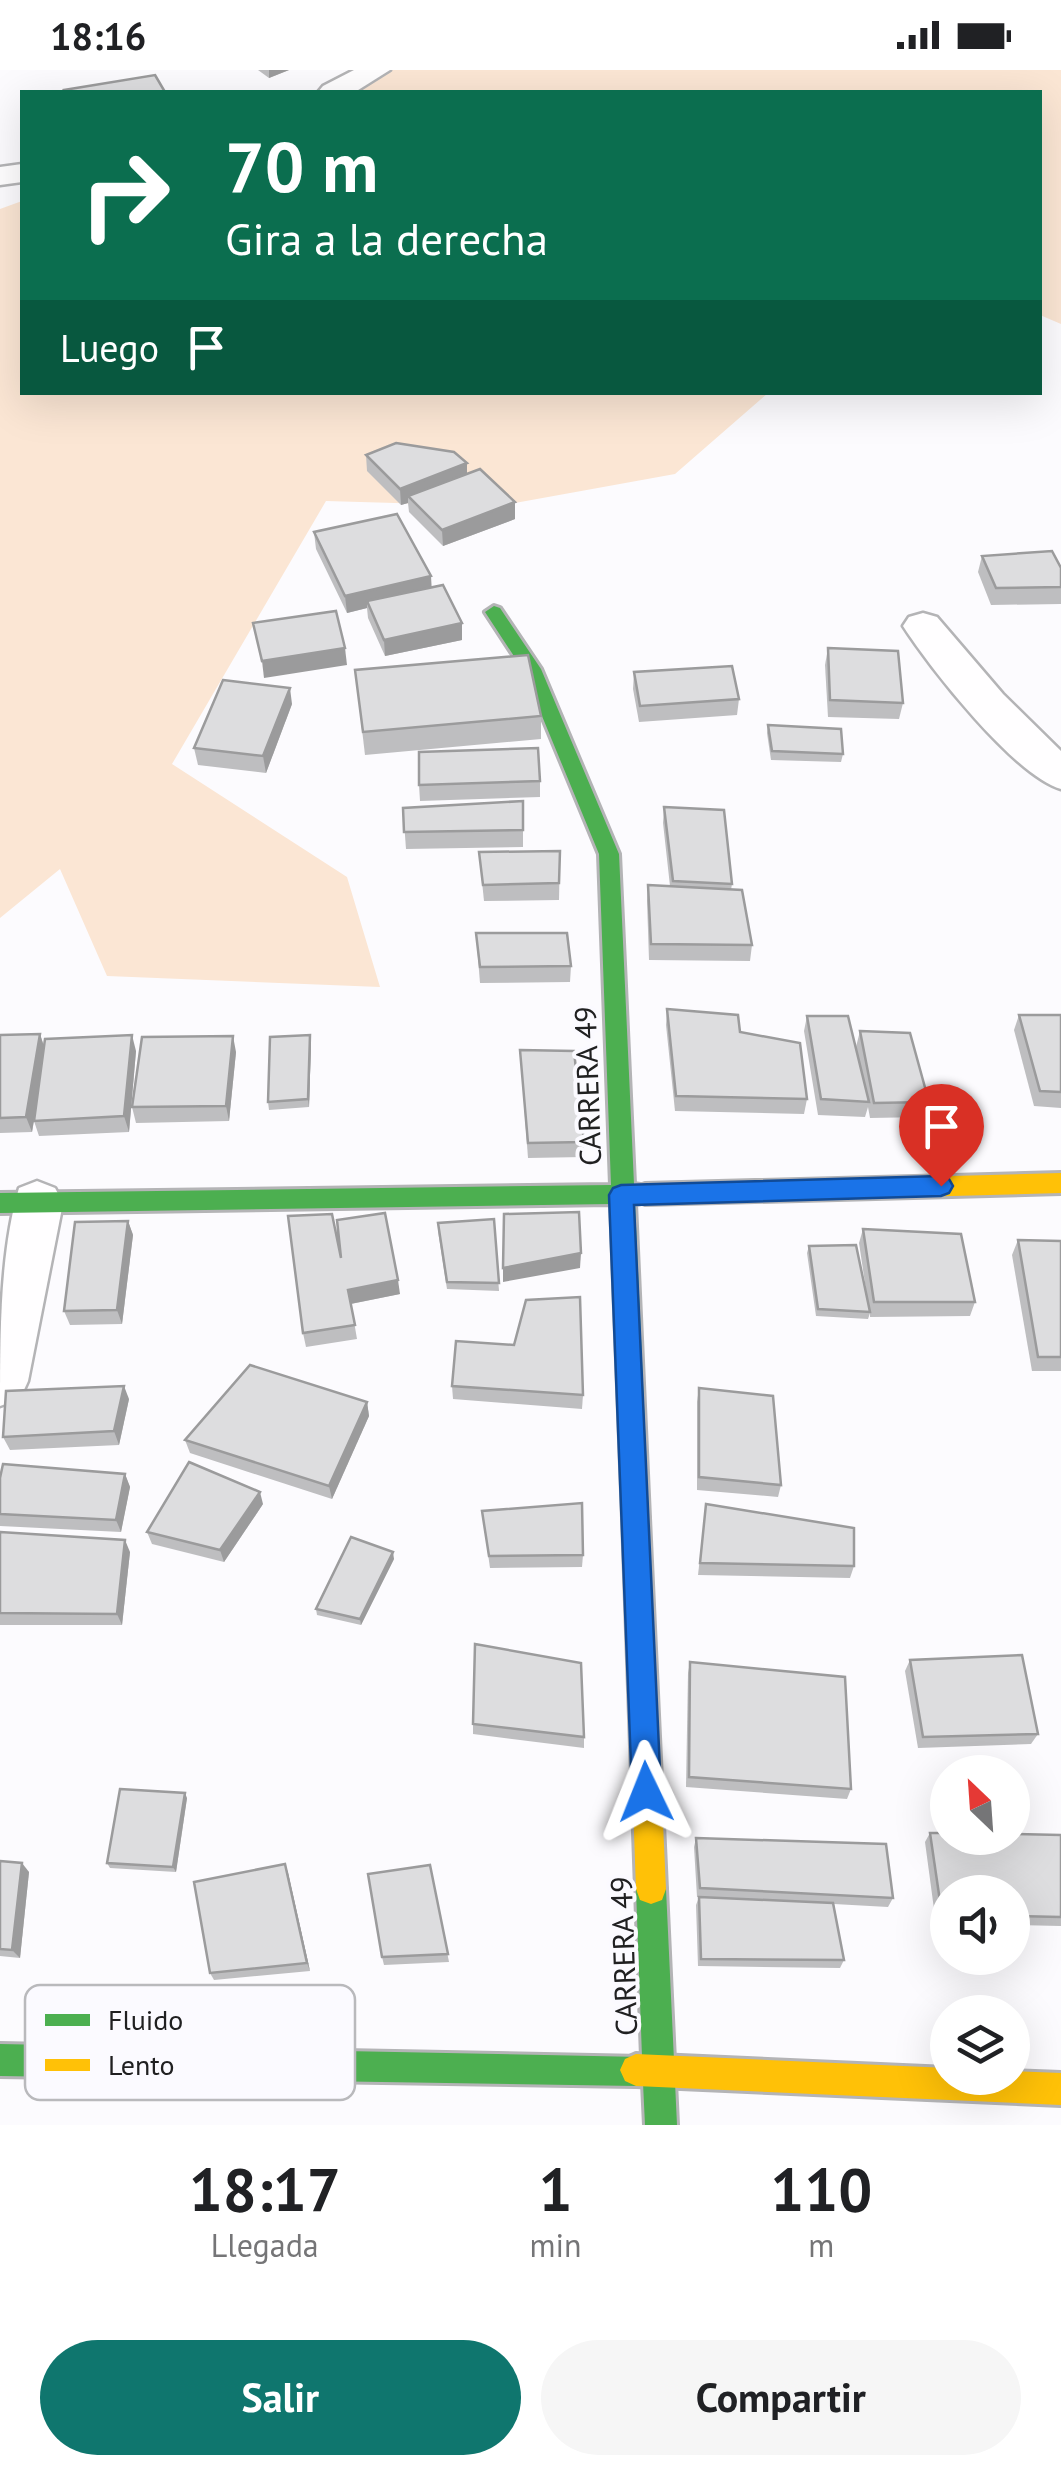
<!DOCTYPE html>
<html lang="es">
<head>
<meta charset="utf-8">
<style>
	:root { --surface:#fff; --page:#f6f6f6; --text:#202124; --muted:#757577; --accent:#0f766e }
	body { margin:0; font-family:"PT Sans",sans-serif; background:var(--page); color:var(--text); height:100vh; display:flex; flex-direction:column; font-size:38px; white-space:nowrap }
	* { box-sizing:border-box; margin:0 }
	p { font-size:32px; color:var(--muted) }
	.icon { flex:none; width:55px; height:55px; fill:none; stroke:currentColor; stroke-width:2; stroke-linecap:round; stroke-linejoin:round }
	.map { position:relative; height:2055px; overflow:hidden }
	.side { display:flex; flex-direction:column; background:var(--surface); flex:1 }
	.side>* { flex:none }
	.hud { position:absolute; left:20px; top:20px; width:1022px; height:305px; border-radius:0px; box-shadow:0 10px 40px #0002; background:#0b6e4f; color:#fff; overflow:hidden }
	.needle { width:65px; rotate:335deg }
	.controls { position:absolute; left:930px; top:1685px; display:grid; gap:20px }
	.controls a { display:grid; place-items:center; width:100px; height:100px; border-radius:50%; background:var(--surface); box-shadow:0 10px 40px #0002; font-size:50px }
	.pin { position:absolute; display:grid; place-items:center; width:85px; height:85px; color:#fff; margin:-102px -42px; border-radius:50% 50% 50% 0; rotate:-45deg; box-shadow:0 0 10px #0007 }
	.pin .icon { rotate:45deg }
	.me { position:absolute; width:110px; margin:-55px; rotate:358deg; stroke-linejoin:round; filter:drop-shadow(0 0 8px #0008) }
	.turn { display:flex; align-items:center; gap:35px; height:210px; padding:0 40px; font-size:45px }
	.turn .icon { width:130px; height:130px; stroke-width:2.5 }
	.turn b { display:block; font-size:70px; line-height:85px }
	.then { display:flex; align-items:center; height:95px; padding:0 40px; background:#0003; gap:20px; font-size:38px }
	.eta { display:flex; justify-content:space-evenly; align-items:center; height:170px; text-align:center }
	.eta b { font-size:60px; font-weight:700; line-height:70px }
	.button { display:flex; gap:20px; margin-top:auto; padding:20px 40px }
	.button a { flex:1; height:115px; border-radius:60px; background:var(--accent); color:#fff; font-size:40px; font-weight:700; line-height:115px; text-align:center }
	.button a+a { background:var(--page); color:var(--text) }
	.status { display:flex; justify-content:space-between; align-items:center; height:70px; padding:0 50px; background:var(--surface); direction:ltr }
	.status svg { height:28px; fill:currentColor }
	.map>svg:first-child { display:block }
	.green { fill:#fbe6d4 }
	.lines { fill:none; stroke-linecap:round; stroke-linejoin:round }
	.street-casing { stroke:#b4b4b6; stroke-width:5 }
	.fast-casing { stroke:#b4b4b6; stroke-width:6 }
	.slow-casing { stroke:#b4b4b6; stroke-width:6 }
	.street { fill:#fffeff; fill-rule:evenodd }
	.fast { fill:#4caf50; fill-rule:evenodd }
	.slow { fill:#ffc107; fill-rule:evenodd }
	.wall { fill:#bebec0 }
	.shaded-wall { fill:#9b9b9c }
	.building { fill:#dddddf; stroke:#9b9b9c; stroke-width:2.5 }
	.route { fill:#1a73e8; stroke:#114b97; stroke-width:2.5 }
	.labels { text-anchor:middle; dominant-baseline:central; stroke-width:8; stroke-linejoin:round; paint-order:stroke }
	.street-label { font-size:30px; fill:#202021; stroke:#fbfaff }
	.key { fill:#fbfaff; stroke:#b9b9bc; stroke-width:2.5 }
	.key-label { font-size:28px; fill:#202021 }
</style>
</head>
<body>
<div class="status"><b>18:16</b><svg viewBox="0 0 49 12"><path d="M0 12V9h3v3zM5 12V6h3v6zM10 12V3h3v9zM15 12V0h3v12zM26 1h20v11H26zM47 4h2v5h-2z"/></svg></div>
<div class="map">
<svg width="1061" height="2055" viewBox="0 0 1061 2055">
	<rect width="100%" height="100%" fill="#fcfbfe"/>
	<g class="green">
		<polygon points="389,0 1061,0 1061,254 1040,245 1040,22 326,22"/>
		<polygon points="22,131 22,322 768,323 675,404 498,436 326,431 172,694 347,807 380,917 107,906 60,799 0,848 0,139"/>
	</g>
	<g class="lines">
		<defs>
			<g id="street">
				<polygon points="354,0 390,0 355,22 318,22 323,16"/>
				<polygon points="22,94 22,112 0,115 0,97"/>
				<path d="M923,543L937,547L1003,624L1061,681V719C1015,706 930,598 903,556L909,547Z"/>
				<path d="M37,1111L55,1118L63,1133L28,1311L20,1329L0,1336C0,1266 0,1182 19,1118Z"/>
			</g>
			<g id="fast">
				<polygon points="494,536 500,538 541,599 619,784 634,1114 653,1117 657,1124 653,1131 635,1134 649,1448 645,1457 636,1460 627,1457 623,1448 611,1134 0,1143 0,1123 611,1115 599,784 523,600 485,542"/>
				<polygon points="651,1804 662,1808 666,1819 677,2055 645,2055 643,2013 636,2016 0,2006 0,1974 642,1987 636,1819 640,1808"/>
			</g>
			<g id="slow">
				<polygon points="1061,1103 1061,1123 645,1134 637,1131 633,1124 637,1117 645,1114"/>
				<polygon points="636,1436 645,1439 649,1448 666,1819 662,1830 651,1834 640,1830 636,1819 623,1448 627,1439"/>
				<polygon points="636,1984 948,1998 948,2008 1012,2008 1012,2001 1061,2003 1061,2035 636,2016 625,2011 620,2000 625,1989"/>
			</g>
		</defs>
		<use href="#street" class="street-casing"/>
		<use href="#fast" class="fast-casing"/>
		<use href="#slow" class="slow-casing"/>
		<use href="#street" class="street"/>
		<use href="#fast" class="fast"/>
		<use href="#slow" class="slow"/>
	</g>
	<g class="wall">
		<polygon points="258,0 289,0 269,8"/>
		<polygon points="366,385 467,404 515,432 515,449 443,476 409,442 408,433 401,435 367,401"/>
		<polygon points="314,462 431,518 462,553 462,570 385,586 368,548 367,538 347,543 316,479"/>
		<polygon points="982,486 1061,498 1061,534 991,535 978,502"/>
		<polygon points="828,578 903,633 899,649 828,647 825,595"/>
		<polygon points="355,600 541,646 541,669 365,685"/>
		<polygon points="634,602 739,629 737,645 639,652 633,619"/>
		<polygon points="292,634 266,703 198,695 194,678"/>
		<polygon points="768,655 843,684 841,692 771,690 767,663"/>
		<polygon points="540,711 540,727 420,731 419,715"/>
		<polygon points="523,731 523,777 406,779 403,738"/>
		<polygon points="664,737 732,814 731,820 752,875 750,891 649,890 647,831 648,815 670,816 663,753"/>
		<polygon points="560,781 559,830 484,831 479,782"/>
		<polygon points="476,863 571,896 570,912 480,913"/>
		<polygon points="667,939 740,962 807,1029 804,1044 675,1041 666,955"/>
		<polygon points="1019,945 1061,945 1061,1038 1034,1036 1014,960"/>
		<polygon points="807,946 859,993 856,977 860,961 929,1032 925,1047 870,1048 868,1037 865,1047 818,1045 804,961"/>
		<polygon points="40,964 44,976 136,981 129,1062 39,1066 34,1051 32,1062 0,1063 0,965"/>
		<polygon points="311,973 309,1037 269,1040 268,1032"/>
		<polygon points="520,980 584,1072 584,1087 528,1088"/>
		<polygon points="236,982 229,1051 136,1053 132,1037"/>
		<polygon points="494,1149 499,1221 447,1219 438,1161"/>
		<polygon points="128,1151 133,1165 122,1254 70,1255 64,1241"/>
		<polygon points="863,1159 975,1232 970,1246 870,1247 870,1243 868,1249 816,1246 807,1183 809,1176 868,1233 859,1173"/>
		<polygon points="1018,1170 1061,1171 1061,1301 1032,1301 1012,1185"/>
		<polygon points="341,1188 400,1224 351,1234 357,1269 306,1277 303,1263"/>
		<polygon points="452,1316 583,1325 582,1339 453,1329"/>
		<polygon points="699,1318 781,1415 778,1427 697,1420 697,1332"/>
		<polygon points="129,1329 119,1375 10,1380 3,1367"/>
		<polygon points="367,1332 369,1346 332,1429 190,1383 185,1370"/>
		<polygon points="125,1404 130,1417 121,1462 0,1456 0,1408"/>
		<polygon points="263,1434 224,1492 152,1474 147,1462"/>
		<polygon points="706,1434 854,1496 850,1508 698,1505"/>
		<polygon points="482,1441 583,1485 582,1497 490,1498"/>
		<polygon points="0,1462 130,1482 122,1555 0,1555"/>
		<polygon points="394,1489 361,1555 317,1545 316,1539"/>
		<polygon points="910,1590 1038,1664 1031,1674 918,1678 905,1601"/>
		<polygon points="690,1592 851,1719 847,1729 686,1717 688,1603"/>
		<polygon points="473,1654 584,1667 584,1678 473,1664"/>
		<polygon points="187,1728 176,1802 110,1798 107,1793"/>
		<polygon points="930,1763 1061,1765 1061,1856 1012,1855 1012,1822 948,1822 948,1854 936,1854 925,1772"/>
		<polygon points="696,1768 893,1828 888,1837 834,1834 844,1890 840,1898 698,1896 696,1835 699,1827 697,1827 694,1777"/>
		<polygon points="0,1791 29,1802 20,1888 0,1886"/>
		<polygon points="285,1794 288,1803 310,1901 214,1910 210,1903"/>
		<polygon points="430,1795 449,1892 384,1895 382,1887"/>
	</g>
	<g class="shaded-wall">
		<polygon points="269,0 289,0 269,8"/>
		<polygon points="467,393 467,410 408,426 408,433 401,435 400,419"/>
		<polygon points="515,432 515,449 443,476 442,460"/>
		<polygon points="431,506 432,523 367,531 367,538 347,543 345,526"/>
		<polygon points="462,553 462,570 385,586 384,570"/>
		<polygon points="345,578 347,595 264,608 262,591"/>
		<polygon points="290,618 292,634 266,703 263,686"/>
		<polygon points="40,964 45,980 32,1062 26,1047"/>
		<polygon points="132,965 136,981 129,1062 124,1046"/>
		<polygon points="310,965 311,973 309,1037 308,1029"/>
		<polygon points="233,966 236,982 229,1051 226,1036"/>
		<polygon points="128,1151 133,1165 122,1254 117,1240"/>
		<polygon points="581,1183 580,1198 503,1212 503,1198"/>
		<polygon points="398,1210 400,1224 350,1234 348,1220"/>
		<polygon points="124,1316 129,1329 119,1375 114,1361"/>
		<polygon points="367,1332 369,1346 332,1429 329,1416"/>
		<polygon points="125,1404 130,1417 121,1462 116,1450"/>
		<polygon points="260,1422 263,1434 224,1492 220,1480"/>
		<polygon points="125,1470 130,1482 122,1555 117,1544"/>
		<polygon points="393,1482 394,1489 361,1555 360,1549"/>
		<polygon points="185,1723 187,1728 176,1802 173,1797"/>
		<polygon points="22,1793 29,1802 20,1888 12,1880"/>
		<polygon points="285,1794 288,1803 310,1901 307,1893"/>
	</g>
	<g class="building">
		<polygon points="155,5 165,22 65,22 64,20"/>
		<polygon points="396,373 454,382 467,393 400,419 366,385"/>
		<polygon points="480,399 515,432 442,460 408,426"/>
		<polygon points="397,444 431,506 345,526 314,462"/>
		<polygon points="1052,481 1061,498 1061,517 996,518 982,486"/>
		<polygon points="443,515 462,553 384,570 367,531"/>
		<polygon points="336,541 345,578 262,591 253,553"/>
		<polygon points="828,578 898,581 903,633 830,630"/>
		<polygon points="528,585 541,646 363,662 355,600"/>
		<polygon points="732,596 739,629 640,636 634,602"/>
		<polygon points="223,610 290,618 263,686 194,678"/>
		<polygon points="768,655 841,659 843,684 772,681"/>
		<polygon points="538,678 540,711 419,715 419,682"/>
		<polygon points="523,731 523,760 404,762 403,738"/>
		<polygon points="664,737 724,740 732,814 673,811"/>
		<polygon points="560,781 559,813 483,815 479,782"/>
		<polygon points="648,815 742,820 752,875 651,874"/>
		<polygon points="476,863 567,863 571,896 480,897"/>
		<polygon points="667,939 738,945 740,962 800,973 807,1029 676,1026"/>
		<polygon points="1019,945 1061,945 1061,1022 1040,1021"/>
		<polygon points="807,946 848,946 869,1032 821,1029"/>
		<polygon points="860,961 910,963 929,1032 874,1033"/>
		<polygon points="40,964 26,1047 0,1048 0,965"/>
		<polygon points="132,965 124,1046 34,1051 45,969"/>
		<polygon points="310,965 308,1029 268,1032 270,967"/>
		<polygon points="233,966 226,1036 132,1037 142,967"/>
		<polygon points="520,980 574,981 584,1072 528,1073"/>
		<polygon points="579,1142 581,1183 503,1198 504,1144"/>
		<polygon points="385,1143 398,1210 348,1220 355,1255 303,1263 288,1146 332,1144 341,1188 337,1150"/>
		<polygon points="494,1149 499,1213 447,1212 438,1153"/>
		<polygon points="128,1151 117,1240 64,1241 75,1152"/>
		<polygon points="863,1159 961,1164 975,1232 874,1232"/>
		<polygon points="1018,1170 1061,1171 1061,1287 1038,1287"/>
		<polygon points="856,1175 870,1242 818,1239 809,1176"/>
		<polygon points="580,1227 583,1325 452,1316 456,1271 514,1275 526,1230"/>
		<polygon points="250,1295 367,1332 329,1416 185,1370"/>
		<polygon points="124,1316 114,1361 3,1367 6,1321"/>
		<polygon points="699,1318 773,1326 781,1415 699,1407"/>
		<polygon points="189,1392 260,1422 220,1480 147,1462"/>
		<polygon points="3,1394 125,1404 116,1450 0,1444 0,1408"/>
		<polygon points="582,1433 583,1485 489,1486 482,1441"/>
		<polygon points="706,1434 854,1458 854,1496 700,1493"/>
		<polygon points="0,1462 125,1470 117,1544 0,1543"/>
		<polygon points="351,1467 393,1482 360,1549 316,1539"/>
		<polygon points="475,1574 581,1593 584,1667 473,1654"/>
		<polygon points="1022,1585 1038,1664 923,1667 910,1590"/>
		<polygon points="690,1592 845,1607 851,1719 689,1707"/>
		<polygon points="120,1719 185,1723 173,1797 107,1793"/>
		<polygon points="930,1763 948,1763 948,1768 1012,1768 1012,1764 1061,1765 1061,1847 1012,1846 1012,1822 948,1822 948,1845 942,1845"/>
		<polygon points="696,1768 886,1774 893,1828 700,1818"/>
		<polygon points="0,1791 22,1793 12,1880 0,1879"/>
		<polygon points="285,1794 307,1893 210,1903 194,1812"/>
		<polygon points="430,1795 448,1884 382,1887 368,1804"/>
		<polygon points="699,1827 833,1833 844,1890 701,1889"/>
	</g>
	<polygon class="route" points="941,1106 949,1109 953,1116 949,1123 941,1126 634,1135 661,1722 657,1732 646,1736 636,1732 632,1722 609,1125 613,1118 621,1115"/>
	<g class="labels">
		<g class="street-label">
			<text transform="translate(587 1016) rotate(-92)">CARRERA 49</text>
			<text transform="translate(623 1886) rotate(-92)">CARRERA 49</text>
		</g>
	</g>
	<rect x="25" y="1915" width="330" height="115" rx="15" class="key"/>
	<rect x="45" y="1944" width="45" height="12" fill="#4caf50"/>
	<rect x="45" y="1989" width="45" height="12" fill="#ffc107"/>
	<g class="key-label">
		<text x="108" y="1960">Fluido</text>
		<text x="108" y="2005">Lento</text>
	</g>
</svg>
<div class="controls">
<a><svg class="needle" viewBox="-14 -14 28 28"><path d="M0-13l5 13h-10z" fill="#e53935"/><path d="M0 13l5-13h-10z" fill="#757577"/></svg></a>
<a><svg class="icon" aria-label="sound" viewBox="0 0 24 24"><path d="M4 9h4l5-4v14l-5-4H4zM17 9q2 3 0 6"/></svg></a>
<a><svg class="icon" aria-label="layers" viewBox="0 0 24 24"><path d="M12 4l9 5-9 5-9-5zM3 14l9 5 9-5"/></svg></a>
</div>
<div class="pin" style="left:941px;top:1116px;background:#d93025"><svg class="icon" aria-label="arrive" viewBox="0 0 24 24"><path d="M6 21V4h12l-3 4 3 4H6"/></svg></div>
<svg class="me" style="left:646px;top:1722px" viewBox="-20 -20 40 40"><path d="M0-17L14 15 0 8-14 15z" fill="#1a73e8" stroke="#fff" stroke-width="4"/></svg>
<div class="hud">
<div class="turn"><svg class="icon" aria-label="right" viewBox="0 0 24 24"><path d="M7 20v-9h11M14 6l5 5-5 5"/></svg><div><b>70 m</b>Gira a la derecha</div></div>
<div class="then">Luego<svg class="icon" aria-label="arrive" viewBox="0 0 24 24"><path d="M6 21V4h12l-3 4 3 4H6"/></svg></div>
</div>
</div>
<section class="side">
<div class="eta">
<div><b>18:17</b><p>Llegada</p></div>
<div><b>1</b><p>min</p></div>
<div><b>110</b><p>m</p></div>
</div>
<div class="button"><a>Salir</a><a>Compartir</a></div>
</section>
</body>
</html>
